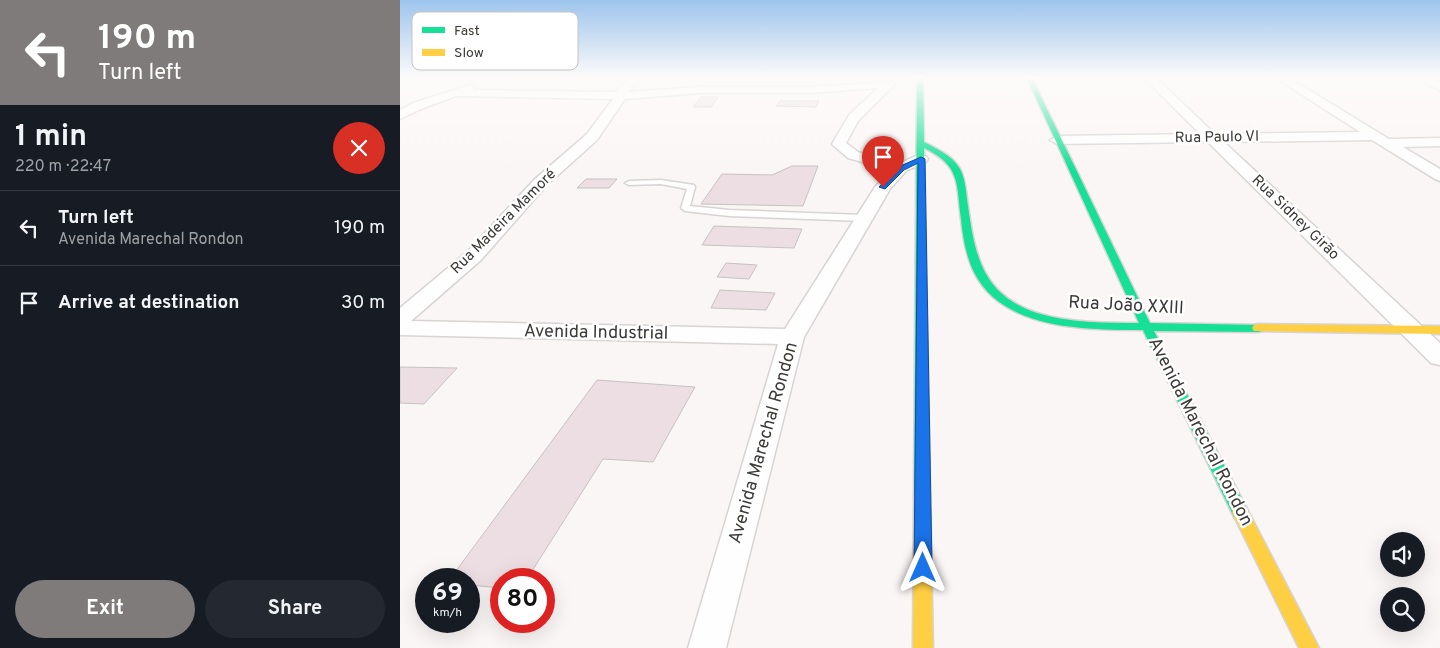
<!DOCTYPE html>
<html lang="en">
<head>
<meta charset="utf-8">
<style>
	:root { --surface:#171b24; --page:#242831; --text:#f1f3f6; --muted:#9ea1a6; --line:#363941; --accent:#7e7b7a }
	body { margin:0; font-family:Overpass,sans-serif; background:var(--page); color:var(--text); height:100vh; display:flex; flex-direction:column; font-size:19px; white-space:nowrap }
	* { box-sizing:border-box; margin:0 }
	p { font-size:16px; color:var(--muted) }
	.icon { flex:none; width:28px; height:28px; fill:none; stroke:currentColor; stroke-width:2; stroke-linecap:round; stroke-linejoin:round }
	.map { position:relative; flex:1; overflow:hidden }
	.drawer { display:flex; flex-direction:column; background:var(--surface); width:400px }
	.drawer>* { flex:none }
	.top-card { background:#7e7b7a; color:#fff; overflow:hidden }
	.buttons { position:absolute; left:980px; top:532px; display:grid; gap:10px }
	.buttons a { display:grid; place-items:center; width:45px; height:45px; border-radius:50%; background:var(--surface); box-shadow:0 5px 20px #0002; font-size:25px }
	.speed { position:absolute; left:15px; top:568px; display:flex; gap:10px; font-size:25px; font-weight:700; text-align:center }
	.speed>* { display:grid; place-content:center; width:65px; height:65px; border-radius:50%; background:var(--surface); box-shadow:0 5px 20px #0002; line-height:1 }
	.speed small { font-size:12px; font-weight:400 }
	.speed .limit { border:8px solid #d22; background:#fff; color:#111 }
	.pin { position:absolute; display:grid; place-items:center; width:42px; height:42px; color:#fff; margin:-51px -21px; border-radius:50% 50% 50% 0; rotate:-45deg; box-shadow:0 0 5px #0007 }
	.pin .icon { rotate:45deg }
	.me { position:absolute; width:55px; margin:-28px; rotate:0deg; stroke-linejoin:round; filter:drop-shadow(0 0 4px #0008) }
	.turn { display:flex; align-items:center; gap:18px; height:105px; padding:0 15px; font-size:22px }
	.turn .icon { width:65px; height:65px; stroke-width:2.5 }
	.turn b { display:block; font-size:35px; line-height:42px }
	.round { display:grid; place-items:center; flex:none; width:52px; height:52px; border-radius:26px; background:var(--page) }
	.headline { display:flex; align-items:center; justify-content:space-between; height:85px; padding:0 15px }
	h1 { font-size:30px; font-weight:700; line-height:38px }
	.cta { display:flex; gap:10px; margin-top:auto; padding:10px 15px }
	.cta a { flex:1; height:58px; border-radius:30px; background:var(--accent); color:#fff; font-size:20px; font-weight:700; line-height:58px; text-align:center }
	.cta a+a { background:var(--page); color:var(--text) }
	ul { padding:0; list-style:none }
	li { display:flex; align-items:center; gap:15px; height:75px; padding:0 15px; border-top:1px solid var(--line) }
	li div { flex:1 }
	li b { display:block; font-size:19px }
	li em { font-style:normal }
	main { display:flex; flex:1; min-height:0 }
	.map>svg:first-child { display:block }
	.building { fill:#ecdee2; stroke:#c6c3c4 }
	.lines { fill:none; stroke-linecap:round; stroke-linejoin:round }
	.lane-casing { stroke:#d7d4d3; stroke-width:3 }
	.street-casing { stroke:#d7d4d3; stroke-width:3 }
	.fast-casing { stroke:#d7d4d3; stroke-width:3 }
	.slow-casing { stroke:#d7d4d3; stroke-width:3 }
	.lane { fill:#fefefe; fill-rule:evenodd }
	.street { fill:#fefefe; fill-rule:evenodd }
	.fast { fill:#16e098; fill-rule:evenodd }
	.slow { fill:#ffcf43; fill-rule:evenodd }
	.route { fill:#1a73e8; stroke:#114b97 }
	.labels { text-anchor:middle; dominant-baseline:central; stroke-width:5; stroke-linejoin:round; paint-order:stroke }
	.far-street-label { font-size:15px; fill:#3c3937; stroke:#fff }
	.street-label { font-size:18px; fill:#3c3937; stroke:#fff }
	.key { fill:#fff; stroke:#c4c4c3; stroke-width:1 }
	.key-label { font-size:14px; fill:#3c3937 }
</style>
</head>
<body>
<main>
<section class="drawer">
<div class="top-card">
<div class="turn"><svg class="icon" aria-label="left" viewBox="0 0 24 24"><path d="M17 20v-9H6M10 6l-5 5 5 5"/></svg><div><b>190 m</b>Turn left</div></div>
</div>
<div class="headline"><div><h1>1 min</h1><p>220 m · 22:47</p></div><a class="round" style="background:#d93025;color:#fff"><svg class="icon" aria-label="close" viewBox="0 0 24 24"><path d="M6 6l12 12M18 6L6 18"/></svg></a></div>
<ul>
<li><svg class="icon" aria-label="left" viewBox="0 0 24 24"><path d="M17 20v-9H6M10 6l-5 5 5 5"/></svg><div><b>Turn left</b><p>Avenida Marechal Rondon</p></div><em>190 m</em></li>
<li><svg class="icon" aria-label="arrive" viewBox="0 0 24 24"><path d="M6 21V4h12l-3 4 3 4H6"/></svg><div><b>Arrive at destination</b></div><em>30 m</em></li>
</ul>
<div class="cta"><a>Exit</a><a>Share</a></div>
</section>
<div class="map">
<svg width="1040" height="648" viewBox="0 0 1040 648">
	<rect width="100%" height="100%" fill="#faf6f5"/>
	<g class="building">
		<polygon points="301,97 318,97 311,107 293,107"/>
		<polygon points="380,101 419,101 416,107 376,106"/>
		<polygon points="392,166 418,166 403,206 301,204 322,174 372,175"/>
		<polygon points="186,179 217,179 209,188 177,188"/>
		<polygon points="314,226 402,229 394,248 302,245"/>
		<polygon points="326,263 357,265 349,279 317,277"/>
		<polygon points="320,290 375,293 366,310 311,308"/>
		<polygon points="0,367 57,368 24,404 0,403"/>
		<polygon points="197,380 295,387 253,462 203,459 127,579 101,579 101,588 69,585 69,579 50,579"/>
	</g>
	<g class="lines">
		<defs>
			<polygon id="lane" points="261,180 294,185 295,187 290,206 329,210 463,215 467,218 463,221 329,216 285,211 281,208 287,189 261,184 229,185 225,183 229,181"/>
			<g id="street">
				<path d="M230,78H242L228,92L300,87H409L493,82L494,84L493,86L458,121L446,143L458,152L500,163L516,156H526L528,159L526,162L506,171L490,189L404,337L326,648H288L378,344L0,335V308L67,252L135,179L187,134L213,99L56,96L21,109L0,119V110L13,103L70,85L74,86V90L217,92L219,88ZM478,88L449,115L432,144L448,158L491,170L475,187L385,329L11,321L81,260L147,185L197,140L225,99L300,93H409Z"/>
				<polygon points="744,78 756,78 815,134 960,132 876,78 889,78 989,139 1040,138 1040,146 1003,147 1040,169 1040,181 1035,179 972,140 824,142 1040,343 1040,365 1031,363 808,142 657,144 650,140 657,136 800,134"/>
				<polygon points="1016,78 1030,78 1040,83 1040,90"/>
			</g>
			<path id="fast" d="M517,78H523L524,142C537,149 552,155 560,169C566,180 566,194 568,206C575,257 583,295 637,313C669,323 705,323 739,323L627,78H632L750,323L862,325L864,328L862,331L858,332L754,331L846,507L848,512L846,517L840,519L834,517L743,330C688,330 604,330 575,274C566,257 563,238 561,219C556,182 561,166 524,148L530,496L527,501L522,503L517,501L514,496Z"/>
			<g id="slow">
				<polygon points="858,324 1040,326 1040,334 854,331 852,328 854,325"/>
				<polygon points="522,489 527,491 530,496 533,648 513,648 514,496 517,491"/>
				<polygon points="840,505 846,507 919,648 899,648 832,512 834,507"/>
			</g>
		</defs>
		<use href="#lane" class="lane-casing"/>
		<use href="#street" class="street-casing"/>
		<use href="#fast" class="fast-casing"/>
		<use href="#slow" class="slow-casing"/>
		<use href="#lane" class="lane"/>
		<use href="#street" class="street"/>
		<use href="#fast" class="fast"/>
		<use href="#slow" class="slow"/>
	</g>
	<linearGradient id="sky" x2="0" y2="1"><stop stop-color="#9dc4ed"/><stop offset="0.46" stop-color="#fdfbfa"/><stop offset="1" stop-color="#fdfbfa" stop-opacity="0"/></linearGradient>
	<rect width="1040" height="169" fill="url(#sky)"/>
	<polygon class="route" points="521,157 525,159 532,568 529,574 523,577 517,574 514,568 518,163 504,170 485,189 479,187 498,167"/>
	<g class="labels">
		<g class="far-street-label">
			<text transform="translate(817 138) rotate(-1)">Rua Paulo VI</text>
			<text transform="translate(895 218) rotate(44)">Rua Sidney Girão</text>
			<text transform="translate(104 222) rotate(-45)">Rua Madeira Mamoré</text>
		</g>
		<g class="street-label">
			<text transform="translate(726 306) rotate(3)">Rua João XXIII</text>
			<text transform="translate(196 333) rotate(1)">Avenida Industrial</text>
			<text transform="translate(800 432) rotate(63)">Avenida Marechal Rondon</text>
			<text transform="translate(364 443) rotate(-74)">Avenida Marechal Rondon</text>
		</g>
	</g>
	<rect x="12" y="12" width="166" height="58" rx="8" class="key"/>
	<rect x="22" y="27" width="23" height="6" fill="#16e098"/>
	<rect x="22" y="49" width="23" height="7" fill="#ffcf43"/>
	<g class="key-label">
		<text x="54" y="35">Fast</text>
		<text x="54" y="57">Slow</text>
	</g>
</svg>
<div class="buttons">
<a><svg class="icon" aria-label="sound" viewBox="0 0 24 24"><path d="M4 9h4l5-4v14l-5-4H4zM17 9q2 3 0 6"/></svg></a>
<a><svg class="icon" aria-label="search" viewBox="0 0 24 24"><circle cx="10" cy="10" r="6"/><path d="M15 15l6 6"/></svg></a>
</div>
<div class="speed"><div>69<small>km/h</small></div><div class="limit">80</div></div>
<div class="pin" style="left:483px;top:187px;background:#d93025"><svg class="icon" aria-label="arrive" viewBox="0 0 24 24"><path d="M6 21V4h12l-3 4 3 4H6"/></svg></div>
<svg class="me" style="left:523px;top:568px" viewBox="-20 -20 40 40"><path d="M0-17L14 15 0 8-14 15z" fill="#1a73e8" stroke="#fff" stroke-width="4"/></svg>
</div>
</main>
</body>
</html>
